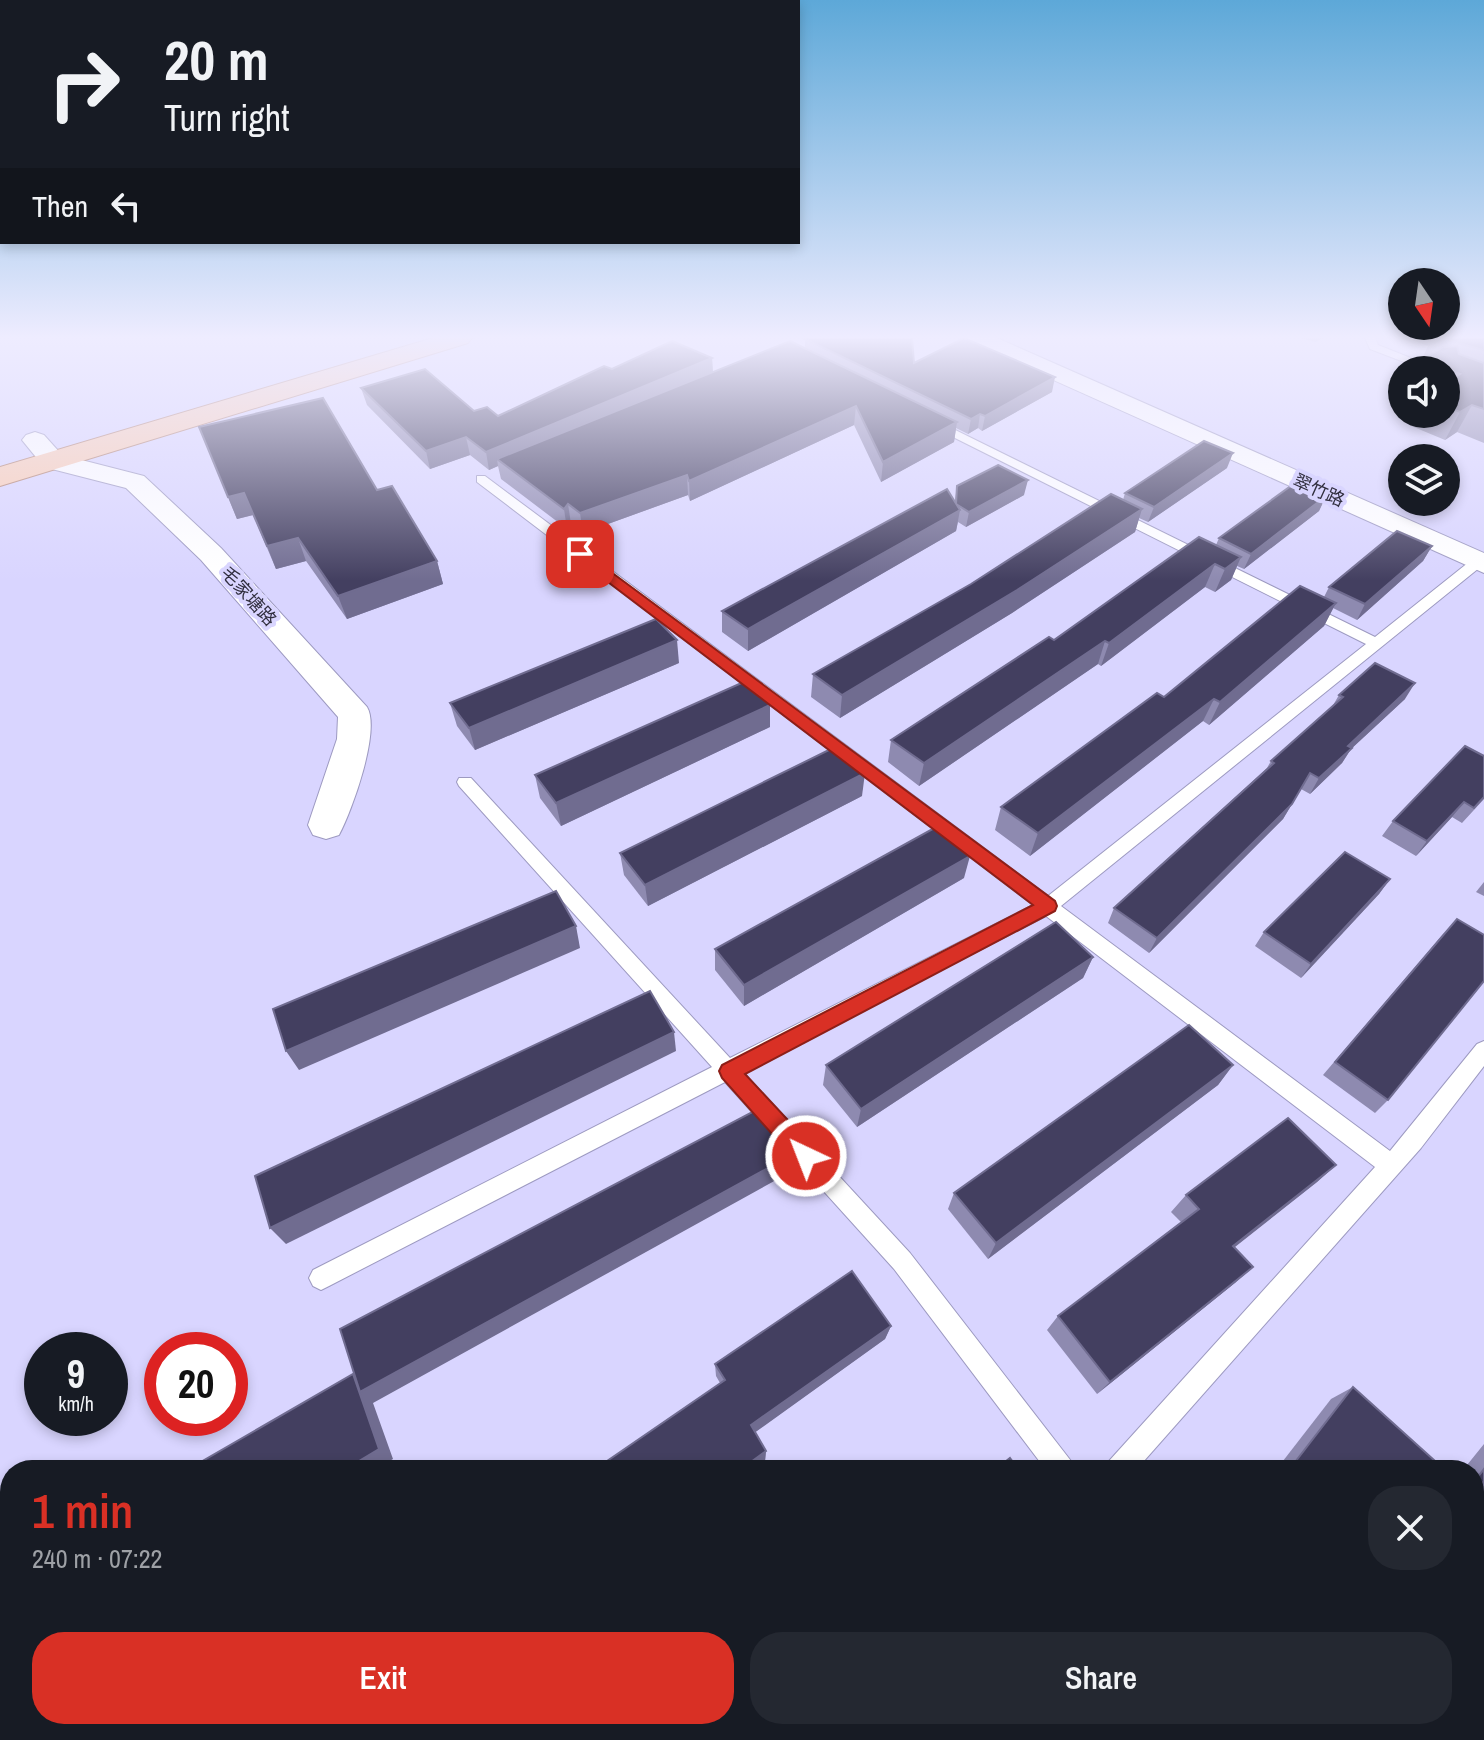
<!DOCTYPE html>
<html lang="en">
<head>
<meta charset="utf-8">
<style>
	:root { --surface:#171b24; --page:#242831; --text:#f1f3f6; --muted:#9ea1a6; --accent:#d93025 }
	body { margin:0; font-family:"Archivo Narrow","Noto Sans SC",sans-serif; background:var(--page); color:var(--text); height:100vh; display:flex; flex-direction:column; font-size:30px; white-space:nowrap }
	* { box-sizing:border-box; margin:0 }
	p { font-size:26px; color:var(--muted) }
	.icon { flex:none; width:44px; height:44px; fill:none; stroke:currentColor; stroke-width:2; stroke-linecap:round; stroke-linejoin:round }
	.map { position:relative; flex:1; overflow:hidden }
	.drawer { position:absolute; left:0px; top:1460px; width:1484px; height:280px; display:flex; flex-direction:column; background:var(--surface); border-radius:32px 32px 0 0; box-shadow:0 4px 12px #0003 }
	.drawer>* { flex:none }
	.top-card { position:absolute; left:0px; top:0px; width:800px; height:244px; box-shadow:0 4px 12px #0003; background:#171b24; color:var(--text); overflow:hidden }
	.needle { width:52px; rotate:167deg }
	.tools { position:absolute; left:1388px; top:268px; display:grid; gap:16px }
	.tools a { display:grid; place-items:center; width:72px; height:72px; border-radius:50%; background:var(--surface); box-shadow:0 4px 12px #0003; font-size:40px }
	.speed { position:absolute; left:24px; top:1332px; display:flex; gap:16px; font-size:40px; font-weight:700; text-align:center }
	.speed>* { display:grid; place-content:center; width:104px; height:104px; border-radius:50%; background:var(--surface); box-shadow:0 4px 12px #0003; line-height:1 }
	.speed small { font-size:20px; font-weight:400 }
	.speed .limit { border:12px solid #d22; background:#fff; color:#111 }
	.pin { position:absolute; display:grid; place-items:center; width:68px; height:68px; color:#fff; margin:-34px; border-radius:16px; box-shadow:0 4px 12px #0006 }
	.me { position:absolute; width:88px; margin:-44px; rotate:317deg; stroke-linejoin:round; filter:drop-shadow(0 0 6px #0008) }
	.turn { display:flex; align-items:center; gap:28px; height:168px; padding:0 32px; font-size:36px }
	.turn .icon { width:104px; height:104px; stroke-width:2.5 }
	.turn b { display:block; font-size:56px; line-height:68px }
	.then { display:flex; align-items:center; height:76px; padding:0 32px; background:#0003; gap:16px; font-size:30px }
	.round { display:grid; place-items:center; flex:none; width:84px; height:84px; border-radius:32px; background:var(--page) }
	.overview { display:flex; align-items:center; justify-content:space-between; height:136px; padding:0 32px }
	h1 { font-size:48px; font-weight:600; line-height:60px; color:var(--accent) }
	.primary-button { display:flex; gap:16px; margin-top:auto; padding:16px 32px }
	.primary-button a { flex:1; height:92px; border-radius:32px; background:var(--accent); color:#fff; font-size:32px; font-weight:600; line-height:92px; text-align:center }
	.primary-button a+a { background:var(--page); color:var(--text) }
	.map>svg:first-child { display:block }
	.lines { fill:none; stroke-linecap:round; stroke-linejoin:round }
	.service-casing { stroke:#9d9ac1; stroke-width:2 }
	.minor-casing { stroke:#9d9ac1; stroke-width:2 }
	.primary-casing { stroke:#b2806b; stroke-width:2 }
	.service { fill:#fff; fill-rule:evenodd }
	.minor { fill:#fff; fill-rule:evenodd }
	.primary { fill:#facdb5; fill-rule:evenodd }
	.wall { fill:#8e8ab0 }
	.shaded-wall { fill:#706c90 }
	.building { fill:#433f60; stroke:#706c90; stroke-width:2 }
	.route { fill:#d93025; stroke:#8d1f18; stroke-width:2 }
	.labels { text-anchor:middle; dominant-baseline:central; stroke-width:8; stroke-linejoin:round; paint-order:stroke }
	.far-street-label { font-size:18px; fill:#312f3f; stroke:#d9d5ff }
</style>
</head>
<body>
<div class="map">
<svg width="1484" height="1740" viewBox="0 0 1484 1740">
	<rect width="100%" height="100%" fill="#d9d5ff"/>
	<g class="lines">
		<defs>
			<g id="service">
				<polygon points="1365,338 1375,338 1378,345 1441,370 1425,370 1370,349"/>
				<polygon points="933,419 1375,637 1474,558 1484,558 1484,564 1061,906 1390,1151 1477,1044 1484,1041 1484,1066 1421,1148 1136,1470 1105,1470 1109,1461 1375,1167 1046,916 743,1072 910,1253 1071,1461 1075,1470 1046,1470 894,1269 725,1082 329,1286 321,1290 313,1286 309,1278 313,1270 712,1067 459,786 457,782 459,778 471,778 730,1058 1033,905 477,482 477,476 485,476 1048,896 1366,644 929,425 927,423"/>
				<polygon points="1281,1730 1317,1730 1321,1740 1285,1740"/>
			</g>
			<g id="minor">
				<polygon points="968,338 997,338 1484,553 1484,573 971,343"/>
				<path d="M35,432L44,435L62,455L144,476L221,548L367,707C381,730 352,811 339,835L326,839L313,835L308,825L337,739L338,717L201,560L126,488L44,467L22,440L26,435Z"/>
			</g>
			<polygon id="primary" points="433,338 472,338 468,343 0,486 0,467"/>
		</defs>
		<use href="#service" class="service-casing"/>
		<use href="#minor" class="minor-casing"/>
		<use href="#primary" class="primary-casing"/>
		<use href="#service" class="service"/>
		<use href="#minor" class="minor"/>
		<use href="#primary" class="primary"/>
	</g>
	<g class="wall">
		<polygon points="1301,338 1323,338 1315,342"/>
		<polygon points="1406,338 1484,338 1484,443 1457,432 1445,440 1409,425 1414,414 1446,414 1446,370 1417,370 1428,346"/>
		<polygon points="805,339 1052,392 982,431 978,428 968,434 956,428 954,442 881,482 854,425 690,501 688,495 583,533 571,524 567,529 501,479 498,466 489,470 470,455 430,469 367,405 361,388 498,416 612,369 712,358 713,372 805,348"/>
		<polygon points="199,427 377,490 437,561 443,584 347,619 306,561 276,569 253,515 237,519"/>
		<polygon points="1227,468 1148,522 1139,518 1135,532 1012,613 840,718 811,697 813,674 1123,500 1125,493"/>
		<polygon points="957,486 1024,495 966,527 958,522 956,531 748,651 722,632 722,611 955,501"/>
		<polygon points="1326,496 1319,511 1244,569 1237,566 1231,580 1215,592 1205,587 1101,666 1098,664 919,786 888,762 891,740 1054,640 1216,545 1219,538"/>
		<polygon points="1432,546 1423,561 1357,620 1333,608 1324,626 1209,725 1203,721 1030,856 995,830 1001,807 1164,697 1324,597 1329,587"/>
		<polygon points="679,663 475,750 457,726 450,703"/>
		<polygon points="1339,695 1405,699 1351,749 1342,763 1310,794 1301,789 1283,819 1149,953 1108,923 1114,908 1267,768 1271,761 1332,707"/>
		<polygon points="770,727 561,826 540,798 535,775"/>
		<polygon points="1484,756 1484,799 1462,823 1452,817 1416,856 1382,836 1393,821"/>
		<polygon points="862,796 648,906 624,875 620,853"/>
		<polygon points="964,878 744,1006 715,970 715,949"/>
		<polygon points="1390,879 1379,894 1301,978 1255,946 1264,932"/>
		<polygon points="1484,882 1484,896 1476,892"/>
		<polygon points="1444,933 1388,1100 1375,1113 1323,1075"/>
		<polygon points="1093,957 1083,978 857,1127 823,1085 826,1065"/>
		<polygon points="1233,1065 1218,1085 988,1259 948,1209 954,1193"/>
		<polygon points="1336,1165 1317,1182 1234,1247 1236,1282 1097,1394 1047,1330 1058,1316 1181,1222 1171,1212 1186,1195"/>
		<polygon points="891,1326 885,1339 755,1432 766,1451 765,1461 716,1376 715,1364"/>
		<polygon points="1353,1387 1445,1470 1276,1470 1331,1399"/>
		<polygon points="1484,1444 1484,1520 1474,1511 1474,1470 1463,1470"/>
		<polygon points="1484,1660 1484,1740 1427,1740 1421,1733 1423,1730 1474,1730 1474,1661"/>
		<polygon points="1140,1730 1213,1730 1222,1740 1133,1740"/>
	</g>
	<g class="shaded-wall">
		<polygon points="712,358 713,376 497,459 498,466 489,470 486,452"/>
		<polygon points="1055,377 1052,392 982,431 985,416"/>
		<polygon points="1472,405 1457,432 1445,440 1460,412"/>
		<polygon points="856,406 854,425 690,501 689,481"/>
		<polygon points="980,414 978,428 968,434 971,419"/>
		<polygon points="957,422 954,442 881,482 883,462"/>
		<polygon points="466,437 470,455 430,469 426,451"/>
		<polygon points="1233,453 1227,468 1148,522 1154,507"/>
		<polygon points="687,475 688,495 583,533 580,513"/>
		<polygon points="1028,480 1024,495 966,527 969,512"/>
		<polygon points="244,493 253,515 237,519 228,497"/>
		<polygon points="1326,496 1319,511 1244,569 1251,554"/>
		<polygon points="568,504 571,524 567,529 564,509"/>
		<polygon points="1142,509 1135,532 1012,613 840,718 842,695"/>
		<polygon points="960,510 956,531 748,651 748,629"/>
		<polygon points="298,538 306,561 276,569 267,546"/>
		<polygon points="1432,546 1423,561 1357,620 1365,604"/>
		<polygon points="1241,557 1231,580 1215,592 1225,569"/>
		<polygon points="437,561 443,584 347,619 338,596"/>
		<polygon points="1215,564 1205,587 1101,666 1109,643"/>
		<polygon points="1336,603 1324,626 1209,725 1220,702"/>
		<polygon points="677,640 679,663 475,750 469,728"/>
		<polygon points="1105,641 1098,664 919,786 924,763"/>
		<polygon points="1415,683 1405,699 1351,749 1342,763 1310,794 1319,778 1348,746"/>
		<polygon points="1214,699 1203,721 1030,856 1038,833"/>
		<polygon points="770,705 770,727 561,826 556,803"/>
		<polygon points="865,773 862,796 648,906 645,885"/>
		<polygon points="1464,802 1452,817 1416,856 1427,841"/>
		<polygon points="1292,804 1283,819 1149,953 1157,938"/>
		<polygon points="970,856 964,878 744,1006 744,985"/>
		<polygon points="1390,879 1379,894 1301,978 1311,964"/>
		<polygon points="576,926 580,948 299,1070 286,1051"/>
		<polygon points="1093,957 1083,978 857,1127 861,1109"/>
		<polygon points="674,1032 676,1051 286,1244 270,1228"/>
		<polygon points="1233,1065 1218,1085 988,1259 996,1243"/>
		<polygon points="788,1157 787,1174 373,1403 393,1459 374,1470 344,1470 353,1374"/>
		<polygon points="1336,1165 1317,1182 1216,1262 1233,1246"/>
		<polygon points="1253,1267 1236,1282 1097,1394 1110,1382"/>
		<polygon points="891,1326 885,1339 750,1436 751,1425"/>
		<polygon points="766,1451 765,1461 753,1470 740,1470"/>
		<polygon points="454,1730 470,1730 474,1740 457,1740"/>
	</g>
	<g class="building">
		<polygon points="808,338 912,338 914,363 964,338 1055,377 985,416 980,414 971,419 805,339"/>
		<polygon points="1445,338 1484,338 1484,350 1457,343"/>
		<polygon points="672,341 712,358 486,452 466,437 426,451 361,388 425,369 474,411 487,407 498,416 604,366 612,369"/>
		<polygon points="790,341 957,422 883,462 856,406 689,481 687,475 580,513 568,504 564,509 497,459"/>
		<polygon points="1457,346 1459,354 1484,363 1484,409 1472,405 1460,412 1446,407 1446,383 1460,374 1422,360 1443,347"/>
		<polygon points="323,398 377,490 392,486 437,561 338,596 298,538 267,546 244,493 228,497 199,427"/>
		<polygon points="1204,441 1233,453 1154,507 1125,493"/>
		<polygon points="998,465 1028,480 969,512 956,504 957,486"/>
		<polygon points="1295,483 1326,496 1251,554 1219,538"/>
		<polygon points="947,489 960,510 748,629 722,611"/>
		<polygon points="1111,494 1142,509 1017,590 842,695 813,674 971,584"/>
		<polygon points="1397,531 1432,546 1365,604 1329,587"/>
		<polygon points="1199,537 1241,557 1225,569 1215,564 1109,643 1105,641 924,763 891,740 1049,637 1054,640"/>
		<polygon points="1300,586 1336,603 1220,702 1214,699 1038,833 1001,807 1157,693 1164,697"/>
		<polygon points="656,619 677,640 469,728 450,703"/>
		<polygon points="1375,663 1415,683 1348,746 1352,748 1319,778 1310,773 1292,804 1157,938 1114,908 1274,763 1271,761 1343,697 1339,695"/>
		<polygon points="746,681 770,705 556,803 535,775"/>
		<polygon points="837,746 865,773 645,885 620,853"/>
		<polygon points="1465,746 1484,756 1484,797 1474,808 1464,802 1427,841 1393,821"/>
		<polygon points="938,826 970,856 744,985 715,949"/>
		<polygon points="1345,852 1390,879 1311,964 1264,932"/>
		<polygon points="556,891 576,926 286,1051 273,1009"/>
		<polygon points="1457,919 1484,935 1484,981 1388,1100 1335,1062"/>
		<polygon points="1056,922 1093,957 861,1109 826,1065"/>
		<polygon points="650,991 674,1032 270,1228 255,1176"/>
		<polygon points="1189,1025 1233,1065 996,1243 954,1193"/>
		<polygon points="758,1109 788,1157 360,1392 340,1329"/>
		<polygon points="1288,1118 1336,1165 1233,1246 1253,1267 1110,1382 1058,1316 1199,1209 1186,1195"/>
		<polygon points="852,1271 891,1326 751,1425 766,1451 740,1470 594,1470 725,1380 715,1364"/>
		<polygon points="353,1374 379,1449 344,1470 187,1470"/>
		<polygon points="1353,1387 1445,1470 1289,1470"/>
		<polygon points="1010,1458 1019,1470 995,1470"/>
		<polygon points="1484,1469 1484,1484 1477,1478"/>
		<polygon points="1474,1497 1480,1501 1474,1510"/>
		<polygon points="1484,1698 1484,1740 1466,1740 1461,1734 1463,1730 1474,1730 1474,1714"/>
		<polygon points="358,1730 454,1730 457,1740 344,1740"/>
		<polygon points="712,1730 878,1730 866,1740 700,1740"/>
		<polygon points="1158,1730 1213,1730 1222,1740 1151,1740"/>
	</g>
	<linearGradient id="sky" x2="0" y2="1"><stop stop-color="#5da8d8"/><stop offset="0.58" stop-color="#eeecff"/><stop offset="1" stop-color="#eeecff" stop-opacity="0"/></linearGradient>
	<rect width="1484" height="581" fill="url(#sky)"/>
	<polygon class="route" points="580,549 1055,901 1057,906 1055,911 745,1074 814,1148 817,1156 814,1163 806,1166 798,1163 722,1078 719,1071 722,1065 1033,905 575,557 575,551"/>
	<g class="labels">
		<g class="far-street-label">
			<text transform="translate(1319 490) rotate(24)">翠竹路</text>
			<text transform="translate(249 596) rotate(48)">毛家塘路</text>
		</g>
	</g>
</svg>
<div class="tools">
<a><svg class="needle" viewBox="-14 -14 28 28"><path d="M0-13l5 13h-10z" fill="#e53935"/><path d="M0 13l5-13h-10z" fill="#9ea1a6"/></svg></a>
<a><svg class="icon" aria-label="sound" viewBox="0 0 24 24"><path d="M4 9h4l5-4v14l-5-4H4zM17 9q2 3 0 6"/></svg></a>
<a><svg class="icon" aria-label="layers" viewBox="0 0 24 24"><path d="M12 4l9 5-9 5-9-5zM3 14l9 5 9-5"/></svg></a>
</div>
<div class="speed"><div>9<small>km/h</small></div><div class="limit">20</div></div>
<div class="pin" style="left:580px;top:554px;background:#d93025"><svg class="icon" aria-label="arrive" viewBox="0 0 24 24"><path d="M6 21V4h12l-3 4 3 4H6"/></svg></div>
<svg class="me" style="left:806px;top:1156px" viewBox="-20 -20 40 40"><circle r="17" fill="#d93025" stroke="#fff" stroke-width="3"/><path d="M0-11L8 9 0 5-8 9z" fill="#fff"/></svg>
<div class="top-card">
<div class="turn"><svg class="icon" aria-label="right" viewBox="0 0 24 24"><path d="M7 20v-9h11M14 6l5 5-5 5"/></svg><div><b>20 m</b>Turn right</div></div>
<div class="then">Then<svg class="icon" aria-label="left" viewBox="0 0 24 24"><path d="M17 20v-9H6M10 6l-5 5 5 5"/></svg></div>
</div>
<section class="drawer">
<div class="overview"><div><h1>1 min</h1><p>240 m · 07:22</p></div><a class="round"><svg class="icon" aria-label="close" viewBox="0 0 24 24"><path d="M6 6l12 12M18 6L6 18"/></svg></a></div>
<div class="primary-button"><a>Exit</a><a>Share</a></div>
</section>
</div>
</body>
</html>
